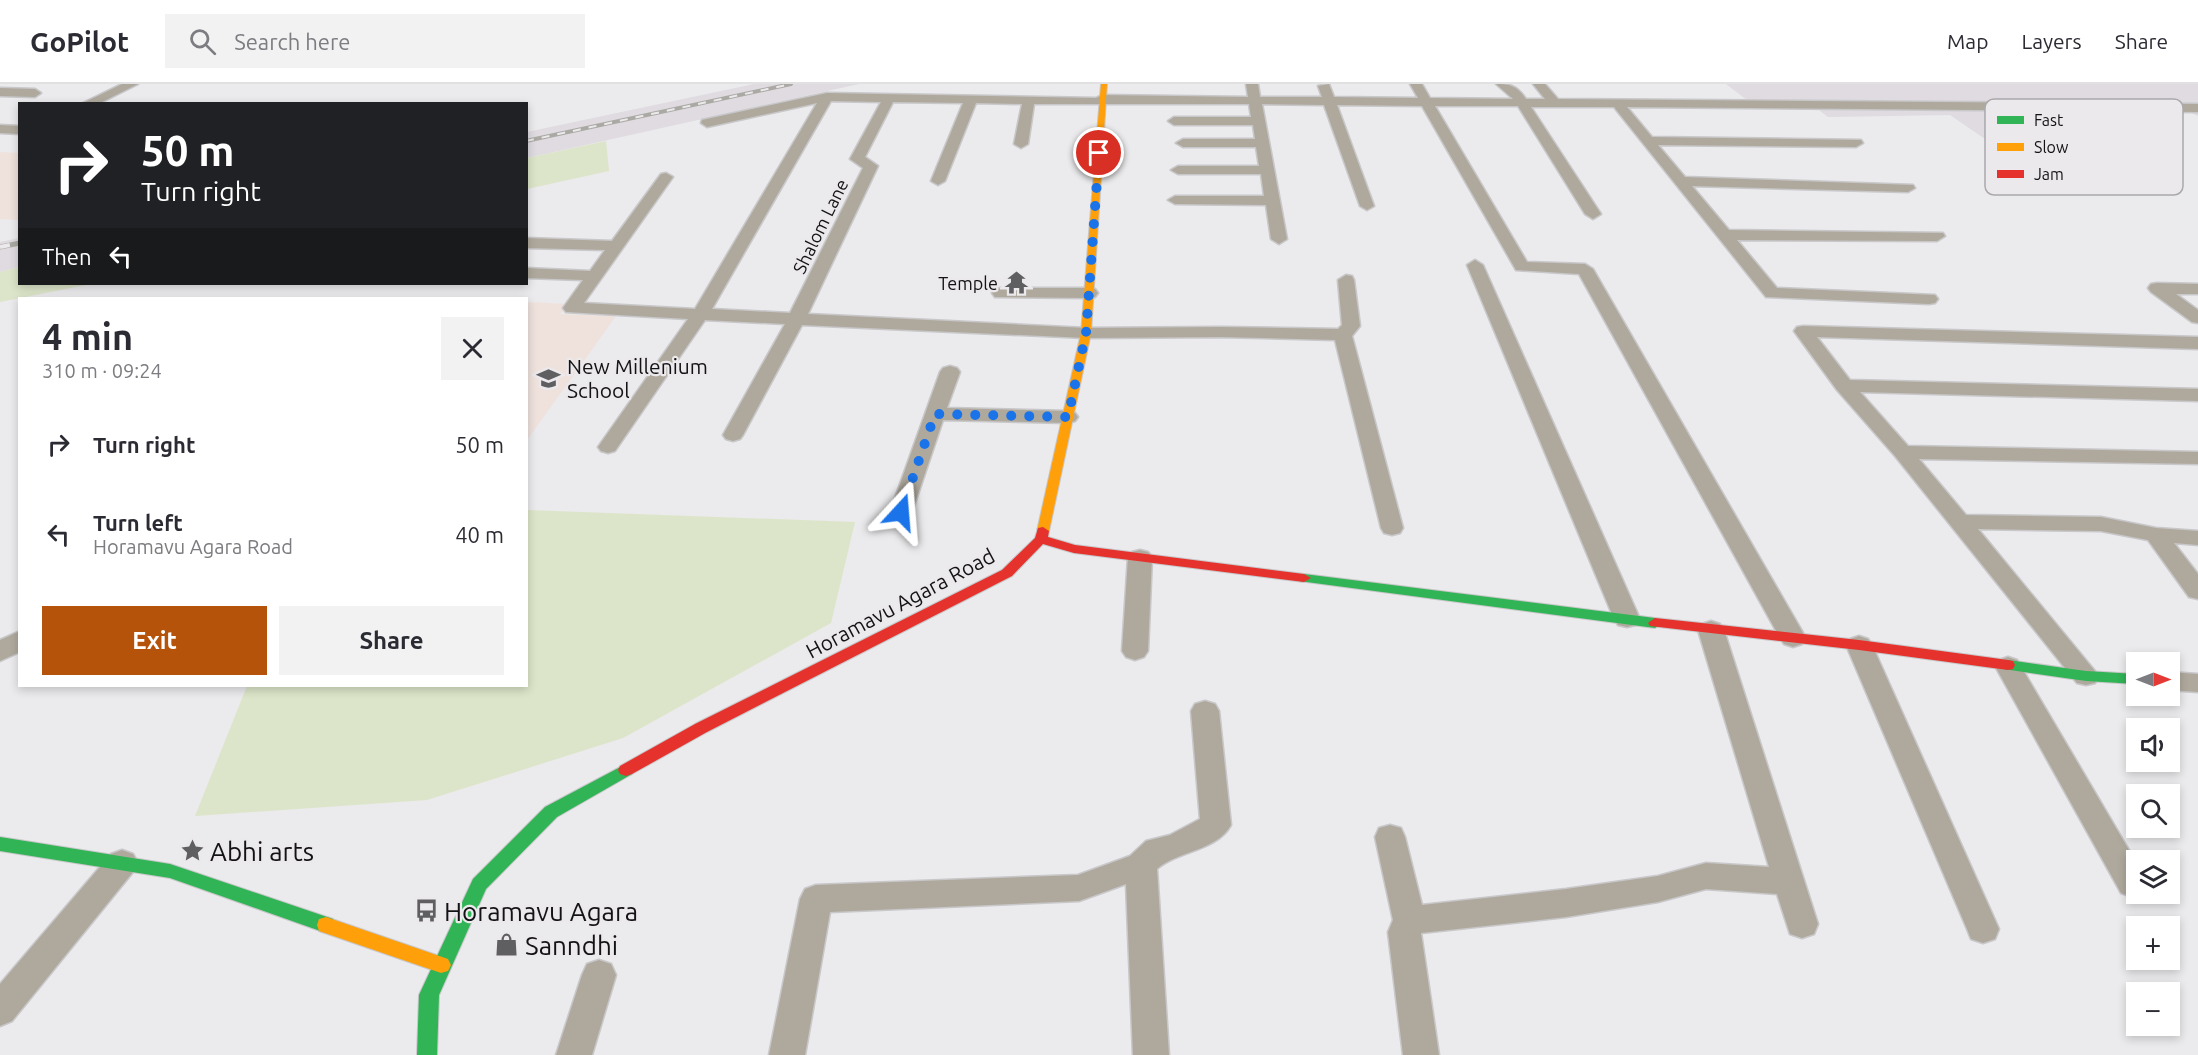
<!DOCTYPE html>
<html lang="en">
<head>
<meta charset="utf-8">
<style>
	:root { --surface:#fff; --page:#f2f2f3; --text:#2b2b33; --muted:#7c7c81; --line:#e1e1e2; --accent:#b45309 }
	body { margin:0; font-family:Ubuntu,sans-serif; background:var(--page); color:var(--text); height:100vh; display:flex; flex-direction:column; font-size:22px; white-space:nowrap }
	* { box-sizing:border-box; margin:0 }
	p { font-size:20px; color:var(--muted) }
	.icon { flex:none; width:33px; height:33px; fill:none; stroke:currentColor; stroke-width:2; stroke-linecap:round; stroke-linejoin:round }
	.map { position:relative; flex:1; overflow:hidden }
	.drawer { position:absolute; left:18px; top:213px; width:510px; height:390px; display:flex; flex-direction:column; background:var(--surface); border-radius:0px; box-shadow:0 3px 9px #0003 }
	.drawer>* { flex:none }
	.guide { position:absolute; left:18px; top:18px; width:510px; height:183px; border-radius:0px; box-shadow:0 3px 9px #0003; background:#202124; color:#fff; overflow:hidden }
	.needle { width:39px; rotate:90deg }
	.buttons { position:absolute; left:2126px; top:568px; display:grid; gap:12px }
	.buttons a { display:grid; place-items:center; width:54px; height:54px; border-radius:0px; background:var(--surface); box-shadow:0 3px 9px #0003; font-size:30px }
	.pin { position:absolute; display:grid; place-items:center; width:51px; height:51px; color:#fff; margin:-26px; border:3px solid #fff; border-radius:50%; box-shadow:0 2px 6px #0007 }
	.me { position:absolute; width:66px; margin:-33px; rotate:19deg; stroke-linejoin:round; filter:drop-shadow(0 0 4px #0008) }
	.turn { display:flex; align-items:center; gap:21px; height:126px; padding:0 24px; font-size:27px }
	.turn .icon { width:78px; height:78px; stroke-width:2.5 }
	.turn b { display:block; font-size:42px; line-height:51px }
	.then { display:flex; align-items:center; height:57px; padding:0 24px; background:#0003; gap:12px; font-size:22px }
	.round { display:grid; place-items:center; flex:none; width:63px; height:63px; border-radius:0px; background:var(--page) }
	.head { display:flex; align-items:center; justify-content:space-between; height:102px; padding:0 24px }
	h1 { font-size:36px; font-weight:700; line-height:45px }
	.primary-button { display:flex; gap:12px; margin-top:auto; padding:12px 24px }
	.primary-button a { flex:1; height:69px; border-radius:0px; background:var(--accent); color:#fff; font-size:24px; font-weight:700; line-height:69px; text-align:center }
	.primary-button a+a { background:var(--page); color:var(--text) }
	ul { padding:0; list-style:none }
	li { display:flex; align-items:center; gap:18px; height:90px; padding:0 24px }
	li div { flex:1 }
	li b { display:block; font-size:22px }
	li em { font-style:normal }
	header { display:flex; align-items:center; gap:36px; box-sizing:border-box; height:84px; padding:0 30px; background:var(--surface); border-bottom:2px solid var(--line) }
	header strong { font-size:28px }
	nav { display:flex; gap:33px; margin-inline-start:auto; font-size:21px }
	.search { width:420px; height:54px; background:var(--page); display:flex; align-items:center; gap:15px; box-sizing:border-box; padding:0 21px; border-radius:0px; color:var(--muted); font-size:22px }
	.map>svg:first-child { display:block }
	.built { fill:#dfdbe1 }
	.education { fill:#efe2dd }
	.green { fill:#dce5c9 }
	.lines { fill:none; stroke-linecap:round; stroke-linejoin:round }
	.street-casing { stroke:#c8c7c9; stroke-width:3 }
	.fast-casing { stroke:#c8c7c9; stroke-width:2 }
	.slow-casing { stroke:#c8c7c9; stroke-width:2 }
	.jam-casing { stroke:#c8c7c9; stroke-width:2 }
	.street { fill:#afa99d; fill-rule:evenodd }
	.fast { fill:#30b455; fill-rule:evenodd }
	.slow { fill:#ff9f0a; fill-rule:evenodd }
	.jam { fill:#e5322d; fill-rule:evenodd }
	.rail-far1-casing { stroke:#aba9a3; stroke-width:4 }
	.rail-casing { stroke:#aba9a3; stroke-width:5 }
	.rail-far1 { stroke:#ece9ed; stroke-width:2; stroke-dasharray:8; stroke-linecap:butt }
	.rail { stroke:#ece9ed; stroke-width:4; stroke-dasharray:10; stroke-linecap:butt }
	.route { stroke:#1a73e8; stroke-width:10; stroke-dasharray:0 18 }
	.labels { text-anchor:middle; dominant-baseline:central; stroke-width:4.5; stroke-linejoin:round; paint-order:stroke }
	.far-street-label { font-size:18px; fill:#131214; stroke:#ece9ed }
	.far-poi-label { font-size:18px; fill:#131214; stroke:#ece9ed; text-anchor:end }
	.poi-label { font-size:21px; fill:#131214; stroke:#ece9ed; text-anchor:start }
	.street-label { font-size:21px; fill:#131214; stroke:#ece9ed }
	.near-poi-label { font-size:26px; fill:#131214; stroke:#ece9ed; text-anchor:start }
	.key { fill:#ece9ed; stroke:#aba8ac; stroke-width:1.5 }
	.key-label { font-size:16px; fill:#131214 }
</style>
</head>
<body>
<header>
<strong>GoPilot</strong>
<div class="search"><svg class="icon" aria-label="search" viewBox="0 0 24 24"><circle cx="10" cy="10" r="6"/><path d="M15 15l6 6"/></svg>Search here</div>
<nav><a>Map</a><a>Layers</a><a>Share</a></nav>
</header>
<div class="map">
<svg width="2198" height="971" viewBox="0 0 2198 971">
	<rect width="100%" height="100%" fill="#ebeaec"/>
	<g class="built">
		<polygon points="754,0 859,0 527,74 527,48"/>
		<polygon points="1726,0 2198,0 2198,32 2190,28 1999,25 2092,82 2023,81 1950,31 1828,33 1806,16 1747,16"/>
		<polygon points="19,154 19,183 0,188 0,158"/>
	</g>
	<g class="education">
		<polygon points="0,68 19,69 19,106 16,108 19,109 19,136 0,135"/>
		<polygon points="527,218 569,220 560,230 616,232 527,356"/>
	</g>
	<g class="green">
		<polygon points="606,57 609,87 527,105 527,74"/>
		<polygon points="19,183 20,200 91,200 0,218 0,188"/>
		<polygon points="527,426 855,438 831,539 623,654 427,716 195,732 247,602 526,602"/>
	</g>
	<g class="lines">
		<defs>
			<g id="street">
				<polygon points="122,0 138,0 98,20 81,20"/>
				<path d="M1246,0H1258L1260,13H1322L1318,2L1329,0L1334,13L1418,14L1410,0H1422L1430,14L1513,15L1496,0C1511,0 1517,2 1526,15H1545L1533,0H1545L1558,15L2198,20V28L1627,23L1652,53L1861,56L1863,59L1856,63L1658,61L1685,93L1913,101L1915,104L1908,108L1692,102L1729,146L1943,149L1945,152L1937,157L1737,156L1777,204L1935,211L1938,215L1935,219L1929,220L1766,213L1614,23H1531L1601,130L1593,135L1585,130L1518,22H1435L1527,178L1585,180L1593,185L1806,554L1802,560L1793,563L1784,560L1780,554L1579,190L1516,186L1422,22L1337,21L1374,122L1367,126L1360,122L1324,21L1262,20L1287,155L1279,160L1271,155L1266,121L1175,120L1168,116L1175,112H1264L1261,90H1178L1171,86L1178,82H1259L1256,63H1183L1176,59L1183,55H1255L1253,41H1174L1168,37L1174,33H1251L1249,20H1034L1028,60L1021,64L1014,60L1022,20L976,19L945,97L938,101L931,97L963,19L893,18L865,73L878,82L808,230L1086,244L1221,243L1338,245L1342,241L1338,196L1346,191L1352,192L1354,196L1360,242L1352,252L1403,444L1400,449L1392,451L1384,449L1381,444L1335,256L1221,253L1086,254L802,241L743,351L740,355L733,357L726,355L723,351L785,240L705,236L615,367L608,369L601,367L598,363L688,235L566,228L563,224L583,196L526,194V184L590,187L605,166L526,164V154L612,157L661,90L666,89L673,93L584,219L695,225L817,19L707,43L701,39L702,36L827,9L1096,14L1102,11L1248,13ZM831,17L881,18L850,75L863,84L790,229L712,225Z"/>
				<polygon points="0,4 35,5 41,9 35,13 0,12"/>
				<polygon points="0,41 20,42 20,50 0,49"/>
				<polygon points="1475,176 1483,181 1640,535 1636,541 1627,543 1618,541 1614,535 1467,181"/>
				<polygon points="2157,199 2198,200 2198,210 2176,210 2198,226 2198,239 2192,238 2151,208 2148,204 2151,200"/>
				<polygon points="1001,204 1089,204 1095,205 1098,209 1095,213 1089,214 995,213 992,209 995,205"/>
				<polygon points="1803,242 2198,253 2198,265 1817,253 1850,296 2198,305 2198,317 1860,308 1908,362 2198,368 2198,380 1919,375 1966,431 2101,433 2156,444 2198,447 2198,461 2174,459 2198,490 2198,515 2189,513 2148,456 2101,447 1978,445 2099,592 2095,599 2086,601 2077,599 1895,372 1837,306 1794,247 1797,243"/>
				<polygon points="950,282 957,284 960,288 947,324 1068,327 1075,329 1078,333 1075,337 1068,339 943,336 912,428 909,433 901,435 893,433 890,428 940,288 943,284"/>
				<polygon points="1140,466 1148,468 1152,473 1148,567 1144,573 1135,576 1126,573 1122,567 1128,473 1132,468"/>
				<polygon points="1711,537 1720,540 1724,546 1818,840 1814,850 1802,854 1790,850 1777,810 1706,805 1658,818 1566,833 1421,849 1439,971 1403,971 1388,848 1393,836 1375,753 1379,744 1390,741 1401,744 1405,753 1422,821 1566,805 1658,792 1706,779 1769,783 1698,546 1702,540"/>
				<polygon points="20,547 20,568 0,577 0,556"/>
				<polygon points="1859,552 1868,555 1872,561 1999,845 1995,855 1983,859 1971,855 1967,845 1846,561 1850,555"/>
				<polygon points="2008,573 2017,576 2136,778 2136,810 2141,810 2132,813 2121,809 1995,582 1999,576"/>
				<polygon points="2169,588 2198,590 2198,608 2169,606"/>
				<path d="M1205,617L1215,620L1219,627L1231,741C1217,767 1177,767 1157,785L1169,971H1133L1126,800L1079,817L830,828L805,971H769L800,815L805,805L816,801L1078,791L1130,772L1146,757L1170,751L1200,735L1191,627L1195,620Z"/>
				<polygon points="122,766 133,770 138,779 133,788 12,937 0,942 0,900 111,770"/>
				<polygon points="599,876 611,880 616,891 592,971 556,971 582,891 587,880"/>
			</g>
			<g id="fast">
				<polygon points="1304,490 1655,534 1662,539 1655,544 1299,497 1297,494"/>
				<polygon points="2008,576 2086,587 2136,590 2136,600 2086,597 2003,585 2001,581 2003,577"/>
				<polygon points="626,680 632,682 634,686 632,690 557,733 486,805 439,911 437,971 417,971 419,911 473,795 545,723"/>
				<polygon points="0,753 170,780 333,835 335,841 333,847 326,849 170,794 0,767"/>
			</g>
			<g id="slow">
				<polygon points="1101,0 1107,0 1091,249 1049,447 1043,451 1037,447 1081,249"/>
				<polygon points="326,833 448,875 451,881 448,887 441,889 319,847 317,841 319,835"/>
			</g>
			<g id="jam">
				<polygon points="1043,443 1049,447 1048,453 1075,461 1304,490 1311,494 1304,498 1074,469 1043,460 1012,492 707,648 632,690 626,692 620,690 618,686 620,682 695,640 1002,486 1035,454 1038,444"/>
				<polygon points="1655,534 1859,556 2008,576 2013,577 2015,581 2013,585 2008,586 1859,566 1650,542 1648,539"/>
			</g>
		</defs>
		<use href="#street" class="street-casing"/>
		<use href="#fast" class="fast-casing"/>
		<use href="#slow" class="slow-casing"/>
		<use href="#jam" class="jam-casing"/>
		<use href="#street" class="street"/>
		<use href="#fast" class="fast"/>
		<use href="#slow" class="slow"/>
		<use href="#jam" class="jam"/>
		<defs>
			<polyline id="rail-far1" points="526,57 791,0"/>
			<polyline id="rail" points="0,163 20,159"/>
		</defs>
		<use href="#rail-far1" class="rail-far1-casing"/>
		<use href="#rail" class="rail-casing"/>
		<use href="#rail-far1" class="rail-far1"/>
		<use href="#rail" class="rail"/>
	</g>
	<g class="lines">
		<polyline class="route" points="901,428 935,330 1068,333 1086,249 1099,69"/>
	</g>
	<defs>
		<symbol id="temple-bare" viewBox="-9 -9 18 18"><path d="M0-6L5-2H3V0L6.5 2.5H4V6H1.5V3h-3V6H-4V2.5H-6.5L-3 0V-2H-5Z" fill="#5f5e60" stroke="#ece9ed" stroke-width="2.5" paint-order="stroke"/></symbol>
		<symbol id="school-bare" viewBox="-9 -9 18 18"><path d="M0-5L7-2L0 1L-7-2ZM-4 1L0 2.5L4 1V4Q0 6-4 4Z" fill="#5f5e60" stroke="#ece9ed" stroke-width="2.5" paint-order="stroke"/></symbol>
		<symbol id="sight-bare" viewBox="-9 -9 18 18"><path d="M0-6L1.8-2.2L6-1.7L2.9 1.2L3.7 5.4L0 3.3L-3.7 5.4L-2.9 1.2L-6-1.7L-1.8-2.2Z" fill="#5f5e60" stroke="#ece9ed" stroke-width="2.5" paint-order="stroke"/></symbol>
		<symbol id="bus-bare" viewBox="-9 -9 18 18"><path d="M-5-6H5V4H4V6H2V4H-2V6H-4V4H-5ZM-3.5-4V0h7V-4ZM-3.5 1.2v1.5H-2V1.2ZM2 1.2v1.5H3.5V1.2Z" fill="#5f5e60" stroke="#ece9ed" stroke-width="2.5" paint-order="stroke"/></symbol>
		<symbol id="shop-bare" viewBox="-9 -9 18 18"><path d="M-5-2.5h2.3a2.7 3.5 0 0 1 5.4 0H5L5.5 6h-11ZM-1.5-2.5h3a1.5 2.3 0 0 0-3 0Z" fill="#5f5e60" stroke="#ece9ed" stroke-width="2.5" paint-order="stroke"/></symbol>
	</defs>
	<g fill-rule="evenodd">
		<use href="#temple-bare" x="1000" y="182" width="33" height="33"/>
		<use href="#school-bare" x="532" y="278" width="33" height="33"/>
		<use href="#sight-bare" x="176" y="750" width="33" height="33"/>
		<use href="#bus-bare" x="410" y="810" width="33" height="33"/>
		<use href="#shop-bare" x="490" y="844" width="33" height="33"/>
	</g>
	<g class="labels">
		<g class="far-street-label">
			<text transform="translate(820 142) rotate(-64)">Shalom Lane</text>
		</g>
		<g class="far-poi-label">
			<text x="998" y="199">Temple</text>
		</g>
		<g class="poi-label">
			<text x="567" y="282">New Millenium<tspan x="567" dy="24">School</tspan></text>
		</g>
		<g class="street-label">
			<text transform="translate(900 519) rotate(-28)">Horamavu Agara Road</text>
		</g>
		<g class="near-poi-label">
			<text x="210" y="767">Abhi arts</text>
			<text x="444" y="827">Horamavu Agara</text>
			<text x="525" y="861">Sanndhi</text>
		</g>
	</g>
	<rect x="1985" y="15" width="198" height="96" rx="9" class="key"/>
	<rect x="1997" y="32" width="27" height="8" fill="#30b455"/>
	<rect x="1997" y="59" width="27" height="8" fill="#ff9f0a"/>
	<rect x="1997" y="86" width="27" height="8" fill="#e5322d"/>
	<g class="key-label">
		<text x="2034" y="42">Fast</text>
		<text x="2034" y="69">Slow</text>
		<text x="2034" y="96">Jam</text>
	</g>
</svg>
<div class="buttons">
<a><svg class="needle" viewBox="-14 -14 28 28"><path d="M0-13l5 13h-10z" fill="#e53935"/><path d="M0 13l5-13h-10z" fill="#7c7c81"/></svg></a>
<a><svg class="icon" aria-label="sound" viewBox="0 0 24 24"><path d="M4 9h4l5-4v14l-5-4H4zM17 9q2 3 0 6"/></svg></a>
<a><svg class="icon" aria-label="search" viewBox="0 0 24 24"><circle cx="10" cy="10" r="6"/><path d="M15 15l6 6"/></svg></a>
<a><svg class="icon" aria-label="layers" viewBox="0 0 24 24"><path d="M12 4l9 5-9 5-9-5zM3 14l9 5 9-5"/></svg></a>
<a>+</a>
<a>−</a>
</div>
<div class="pin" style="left:1099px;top:69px;background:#d93025"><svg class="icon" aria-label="arrive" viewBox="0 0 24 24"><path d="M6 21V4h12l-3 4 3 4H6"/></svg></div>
<svg class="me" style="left:901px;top:428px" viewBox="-20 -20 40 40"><path d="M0-17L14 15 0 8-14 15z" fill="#1a73e8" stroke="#fff" stroke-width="4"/></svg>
<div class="guide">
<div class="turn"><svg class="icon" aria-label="right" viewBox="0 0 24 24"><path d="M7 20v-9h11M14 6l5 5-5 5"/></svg><div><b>50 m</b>Turn right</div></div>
<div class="then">Then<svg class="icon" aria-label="left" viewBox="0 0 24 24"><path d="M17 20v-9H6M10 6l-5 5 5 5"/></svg></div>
</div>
<section class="drawer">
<div class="head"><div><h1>4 min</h1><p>310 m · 09:24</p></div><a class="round"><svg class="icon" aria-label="close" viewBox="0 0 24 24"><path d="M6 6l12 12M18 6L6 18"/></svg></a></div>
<ul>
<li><svg class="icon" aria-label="right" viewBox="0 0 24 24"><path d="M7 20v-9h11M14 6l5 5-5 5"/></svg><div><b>Turn right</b></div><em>50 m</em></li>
<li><svg class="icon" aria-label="left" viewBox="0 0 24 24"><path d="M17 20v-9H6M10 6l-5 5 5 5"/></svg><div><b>Turn left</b><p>Horamavu Agara Road</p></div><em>40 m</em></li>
</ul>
<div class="primary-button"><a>Exit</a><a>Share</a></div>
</section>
</div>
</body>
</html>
